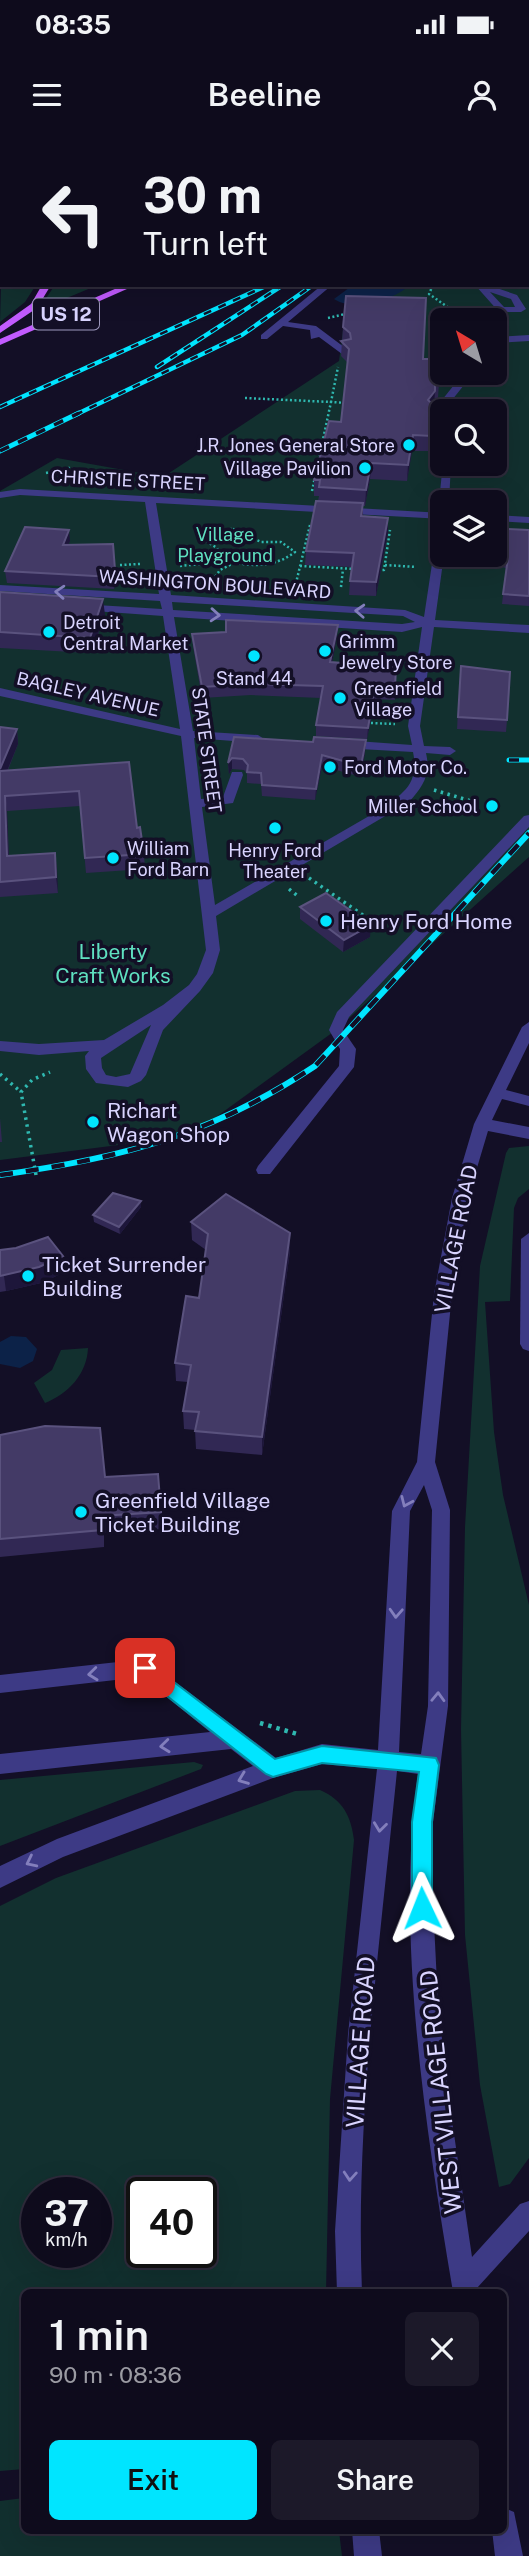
<!DOCTYPE html>
<html lang="en">
<head>
<meta charset="utf-8">
<style>
	:root { --surface:#0e0b1c; --page:#1c1929; --text:#f1f3f6; --muted:#9b9ba3; --line:#2e2b3b; --accent:#00e5ff }
	body { margin:0; font-family:"Public Sans",sans-serif; background:var(--page); color:var(--text); height:100vh; display:flex; flex-direction:column; font-size:26px; white-space:nowrap }
	* { box-sizing:border-box; margin:0 }
	p { font-size:23px; color:var(--muted) }
	.icon { flex:none; width:38px; height:38px; fill:none; stroke:currentColor; stroke-width:2; stroke-linecap:round; stroke-linejoin:round }
	.map { position:relative; flex:1; overflow:hidden }
	.drawer { position:absolute; left:21px; top:2149px; width:486px; height:245px; display:flex; flex-direction:column; background:var(--surface); border-radius:10px; box-shadow:0 7px 28px #0002,0 0 0 2px var(--line) }
	.drawer>* { flex:none }
	.top-card { position:absolute; left:0px; top:0px; width:530px; height:147px; box-shadow:0 7px 28px #0002,0 0 0 2px var(--line); background:#0e0b1c; color:var(--text); overflow:hidden }
	.needle { width:46px; rotate:322deg }
	.tools { position:absolute; left:430px; top:168px; display:grid; gap:14px }
	.tools a { display:grid; place-items:center; width:77px; height:77px; border-radius:10px; background:var(--surface); box-shadow:0 7px 28px #0002,0 0 0 2px var(--line); font-size:35px }
	.speed { position:absolute; left:21px; top:2037px; display:flex; gap:14px; font-size:35px; font-weight:700; text-align:center }
	.speed>* { display:grid; place-content:center; width:91px; height:91px; border-radius:50%; background:var(--surface); box-shadow:0 7px 28px #0002,0 0 0 2px var(--line); line-height:1 }
	.speed small { font-size:18px; font-weight:400 }
	.speed .limit { border:4px solid #111; border-radius:10px; background:#fff; color:#111 }
	.pin { position:absolute; display:grid; place-items:center; width:60px; height:60px; color:#fff; margin:-30px; border-radius:14px; box-shadow:0 4px 10px #0006 }
	.me { position:absolute; width:77px; margin:-38px; rotate:358deg; stroke-linejoin:round; filter:drop-shadow(0 0 5px #0008) }
	.turn { display:flex; align-items:center; gap:24px; height:147px; padding:0 28px; font-size:32px }
	.turn .icon { width:91px; height:91px; stroke-width:2.5 }
	.turn b { display:block; font-size:49px; line-height:60px }
	.round { display:grid; place-items:center; flex:none; width:74px; height:74px; border-radius:10px; background:var(--page) }
	.overview { display:flex; align-items:center; justify-content:space-between; height:119px; padding:0 28px }
	h1 { font-size:42px; font-weight:600; line-height:52px }
	.action { display:flex; gap:14px; margin-top:auto; padding:14px 28px }
	.action a { flex:1; height:80px; border-radius:10px; background:var(--accent); color:#111; font-size:28px; font-weight:600; line-height:80px; text-align:center }
	.action a+a { background:var(--page); color:var(--text) }
	.status { display:flex; justify-content:space-between; align-items:center; height:49px; padding:0 35px; background:var(--surface); direction:ltr }
	.status svg { height:19px; fill:currentColor }
	header { display:flex; justify-content:space-between; align-items:center; height:91px; padding:0 28px; background:var(--surface); font-size:32px; font-weight:600 }
	.map>svg:first-child { display:block }
	.green { fill:#12302f; fill-rule:evenodd }
	.water { fill:#0c2248 }
	.lines { fill:none; stroke-linecap:round; stroke-linejoin:round }
	.path-far2 { stroke:#2fb8b0; stroke-width:2.5; stroke-dasharray:2 2.5; stroke-linecap:butt }
	.path-far1 { stroke:#2fb8b0; stroke-width:3.5; stroke-dasharray:2.5 4.5; stroke-linecap:butt }
	.path { stroke:#2fb8b0; stroke-width:4.5; stroke-dasharray:3.5 5; stroke-linecap:butt }
	.minor { fill:#3d3a85; fill-rule:evenodd }
	.major { fill:#c25bff; fill-rule:evenodd }
	.rail-far2-casing { stroke:#00e5ff; stroke-width:4.5 }
	.rail-far1-casing { stroke:#00e5ff; stroke-width:5 }
	.rail-casing { stroke:#00e5ff; stroke-width:6 }
	.rail-far2 { stroke:#130f26; stroke-width:2.5; stroke-dasharray:8; stroke-linecap:butt }
	.rail-far1 { stroke:#130f26; stroke-width:3.5; stroke-dasharray:10; stroke-linecap:butt }
	.rail { stroke:#130f26; stroke-width:4.5; stroke-dasharray:13; stroke-linecap:butt }
	.wall { fill:#312854 }
	.shaded-wall { fill:#1d163a }
	.building { fill:#433a66; stroke:#5a527e; stroke-width:2 }
	.oneway { stroke:#837fbc }
	.route { fill:#00e5ff; stroke:#0095a6; stroke-width:2 }
	.poi-dot { fill:#00e5ff; stroke:#130f26; stroke-width:2.5 }
	.labels { text-anchor:middle; dominant-baseline:central; stroke-width:7; stroke-linejoin:round; paint-order:stroke }
	.far-poi-label { font-size:18px; fill:#d9d4ff; stroke:#130f26; text-anchor:start }
	.far-street-label { font-size:18px; fill:#d9d4ff; stroke:#130f26 }
	.far-park-label { font-size:18px; fill:#5fe0c0; stroke:#130f26 }
	.shield { fill:#130f26; stroke:#9e99be; stroke-width:2 }
	.shield-label { font-size:19px; font-weight:bold; fill:#d9d4ff }
	.poi-label { font-size:21px; fill:#d9d4ff; stroke:#130f26; text-anchor:start }
	.park-label { font-size:21px; fill:#5fe0c0; stroke:#130f26 }
	.street-label { font-size:21px; fill:#d9d4ff; stroke:#130f26 }
	.near-street-label { font-size:24px; fill:#d9d4ff; stroke:#130f26 }
</style>
</head>
<body>
<div class="status"><b>08:35</b><svg viewBox="0 0 49 12"><path d="M0 12V9h3v3zM5 12V6h3v6zM10 12V3h3v9zM15 12V0h3v12zM26 1h20v11H26zM47 4h2v5h-2z"/></svg></div>
<header><svg class="icon" aria-label="menu" viewBox="0 0 24 24"><path d="M4 6h16M4 12h16M4 18h16"/></svg>Beeline<svg class="icon" aria-label="person" viewBox="0 0 24 24"><circle cx="12" cy="8" r="4"/><path d="M4 21q1-7 8-7t8 7"/></svg></header>
<div class="map">
<svg width="529" height="2416" viewBox="0 0 529 2416">
	<rect width="100%" height="100%" fill="#130f26"/>
	<g class="green">
		<polygon points="2,111 2,145 36,145 25,162 0,182"/>
		<path d="M529,128V717L336,890L190,996L0,1020V351L57,318L163,337L339,221L345,174L384,145H528ZM443,180H495V233H443ZM443,271H495V324H443ZM443,362H495V415H443Z"/>
		<polygon points="55,145 98,145 38,170"/>
		<polygon points="529,1006 529,1049 518,1058 514,1068 510,1161 485,1162 494,1292 503,1355 529,1465 529,2018 510,2044 499,2047 480,1945 465,1795 461,1589 465,1387 480,1126 506,1013 509,1008"/>
		<path d="M88,1208C87,1234 68,1254 45,1263L34,1243L52,1230L61,1210Z"/>
		<polygon points="194,1622 203,1625 201,1629 0,1706 0,1640"/>
		<path d="M320,1650C343,1660 351,1676 354,1700L330,1959L326,2152H24V2329L0,2331V1766L56,1738L295,1651ZM37,2053H96V2112H37ZM142,2053H201V2112H142Z"/>
		<polygon points="24,2358 24,2390 339,2391 342,2416 0,2416 0,2361"/>
	</g>
	<g class="water">
		<path d="M353,145H410C394,160 353,172 334,159Z"/>
		<polygon points="11,1196 26,1197 37,1209 33,1221 20,1228 0,1224 0,1202"/>
	</g>
	<g class="lines">
		<g class="path-far2">
			<polyline points="433,145 429,154 449,168 448,176"/>
			<polyline points="434,177 462,176 484,180"/>
			<polyline points="328,178 345,174"/>
			<polyline points="245,258 331,262 338,227"/>
			<polyline points="46,333 69,328 98,333"/>
			<polyline points="312,351 331,262 347,263"/>
			<path d="M233,389L261,402H281L295,412C275,428 242,429 221,416L217,408L203,399L212,390Z"/>
			<polyline points="120,425 140,424"/>
			<polyline points="385,425 416,427"/>
			<polyline points="180,426 200,424 218,415"/>
			<polyline points="300,426 355,429"/>
			<polyline points="378,430 384,430 390,390"/>
			<polyline points="210,444 220,430 232,424"/>
			<polyline points="291,445 296,443 310,385"/>
			<polyline points="341,447 343,429"/>
			<polyline points="371,583 395,584"/>
		</g>
		<g class="path-far1">
			<polyline points="434,650 471,661"/>
			<polyline points="142,716 179,714"/>
			<polyline points="309,738 373,782 366,786"/>
			<polyline points="289,749 299,757"/>
			<polyline points="0,934 21,952"/>
			<polyline points="36,1035 21,952 32,940 50,932"/>
		</g>
		<polyline class="path" points="260,1583 297,1594"/>
		<g class="minor">
			<rect x="528" y="55" width="1" height="4"/>
			<polygon points="322,145 332,145 288,182 316,186 348,210 348,214 342,214 319,197 311,199 310,190 283,186 267,199 261,199 261,195"/>
			<path d="M475,145H488L517,155L526,169L521,172H499ZM490,152L511,159L515,167H504Z"/>
			<polygon points="529,195 529,201 495,203 495,197"/>
			<polygon points="457,233 467,233 468,240 440,275 443,287 430,275 458,240"/>
			<polygon points="443,322 451,324 449,362 443,362 443,365 439,362"/>
			<path d="M20,349L443,373V379L156,363L171,455L405,470L424,477L438,384L443,381L444,415L435,480L529,485V493L434,487L420,586L424,606L450,607L456,611L450,615L426,613C431,635 423,646 409,662L216,776L220,810L213,833L200,851L163,890L146,935L141,941L128,947L96,943L86,929L85,916L89,911L39,915L0,911V901L39,904L104,900L163,865L189,845L197,834L206,810L181,596L0,556V548L180,589L163,476L80,470L74,467L80,464L162,469L160,461L0,451V445L159,454L145,362L20,355L0,358V352ZM172,462L403,476L415,482L402,484L173,470ZM174,477L402,492L422,487L408,586L412,605L342,600L336,604L342,608L413,612C420,646 401,655 376,672L215,765L202,667L233,663L243,635L242,632H232L223,657L201,659L194,598L258,603L264,599L258,595L193,591ZM151,885L130,934L116,937L106,935L102,928L101,918Z"/>
			<polygon points="495,375 529,377 529,383 495,381"/>
			<polygon points="529,675 529,687 349,877 343,890 356,909 354,927 270,1034 258,1034 256,1030 258,1026 339,926 340,909 329,890 337,872 524,676"/>
			<path d="M529,882V903L506,950L529,956V966L502,959L492,980L529,987V999L488,991L468,1058L452,1154L435,1322L450,1370L448,1566L433,1682L432,1743L438,1863L448,1953L472,2117L520,2064L529,2061V2091L477,2148V2152H453C426,1991 395,1795 418,1634L397,1631C380,1804 355,1979 362,2152H337L335,2091L348,1894L377,1629L322,1624L273,1638L63,1717L0,1748V1726L57,1699L253,1626L231,1609L0,1634V1614L210,1592L142,1537L0,1553V1535L145,1519L276,1618L322,1604L378,1610L392,1371L417,1322L434,1154L452,1058L474,984L522,887ZM424,1345L432,1370L428,1566L421,1614L399,1612L410,1371Z"/>
			<polygon points="529,1093 529,1211 523,1209 520,1204 521,1099"/>
			<polygon points="504,2368 514,2372 523,2416 495,2416 492,2390 504,2390"/>
			<polygon points="352,2390 379,2390 382,2416 354,2416"/>
		</g>
		<g class="major">
			<polygon points="7,0 22,2 9,2"/>
			<polygon points="230,0 245,0 227,2"/>
			<polygon points="273,0 284,0 271,2"/>
			<polygon points="463,0 473,0 461,2"/>
			<rect x="0" y="13" width="2" height="5"/>
			<rect x="0" y="50" width="2" height="7"/>
			<polygon points="2,98 2,104 0,105 0,99"/>
			<polygon points="42,145 51,145 37,168 0,193 0,186 31,164"/>
			<polygon points="124,145 136,145 0,205 0,199"/>
		</g>
		<defs>
			<g id="rail-far2">
				<polyline points="157,227 283,145"/>
				<polyline points="0,267 268,145"/>
				<polyline points="75,275 242,195 313,145"/>
			</g>
			<g id="rail-far1">
				<polyline points="0,311 79,273"/>
				<polyline points="509,620 529,620"/>
			</g>
			<path id="rail" d="M0,1035C123,1018 211,995 315,926L529,693"/>
		</defs>
		<use href="#rail-far2" class="rail-far2-casing"/>
		<use href="#rail-far1" class="rail-far1-casing"/>
		<use href="#rail" class="rail-casing"/>
		<use href="#rail-far2" class="rail-far2"/>
		<use href="#rail-far1" class="rail-far1"/>
		<use href="#rail" class="rail"/>
	</g>
	<g class="wall">
		<polygon points="343,187 423,219 439,243 438,258 434,258 431,311 412,311 407,341 370,339 365,366 363,366 363,377 388,392 376,456 349,455 350,441 352,427 305,425 306,411 318,361 319,356 314,356 314,340 341,282 348,223 341,216"/>
		<polygon points="506,389 529,390 529,466 502,464 506,428 502,427"/>
		<polygon points="70,401 68,405 113,404 116,441 114,449 7,443 5,431"/>
		<polygon points="0,452 105,475 91,513 0,508"/>
		<polygon points="192,494 337,496 332,523 396,527 395,560 375,559 367,599 316,596 316,585 321,558 251,555 202,558 193,506"/>
		<polygon points="460,537 507,580 506,592 457,589"/>
		<polygon points="0,587 17,589 18,604 8,630 129,622 137,688 144,714 145,729 86,733 80,666 7,671 9,716 55,713 58,753 0,757"/>
		<polygon points="234,597 365,612 361,637 322,626 315,660 262,656 261,644 247,643 247,634 244,630 232,629 229,634 228,623"/>
		<polygon points="300,767 370,797 343,812 300,779"/>
		<polygon points="0,978 2,1002 0,1002"/>
		<polygon points="141,1061 141,1067 120,1094 94,1082 93,1075"/>
		<polygon points="191,1082 290,1093 290,1111 262,1315 196,1309 195,1290 184,1289 183,1271 188,1242 176,1241 175,1223 199,1158 206,1110 192,1100"/>
		<polygon points="0,1110 65,1132 41,1143 6,1151 0,1152"/>
		<polygon points="0,1295 105,1337 158,1334 163,1389 104,1393 104,1407 0,1417"/>
	</g>
	<g class="shaded-wall">
		<polygon points="435,251 434,266 428,260"/>
		<polygon points="413,295 412,311 407,341 408,325"/>
		<polygon points="371,323 370,339 365,366 366,350"/>
		<polygon points="388,378 388,392 376,456 376,442"/>
		<polygon points="69,390 70,401 64,416 63,405"/>
		<polygon points="115,430 116,441 114,449 113,437"/>
		<polygon points="103,459 105,475 91,513 90,498"/>
		<polygon points="338,485 337,496 330,534 330,522"/>
		<polygon points="375,548 375,559 367,599 368,588"/>
		<polygon points="17,589 18,604 1,646 0,629"/>
		<polygon points="366,600 365,612 361,637 361,626"/>
		<polygon points="322,615 322,626 315,660 316,649"/>
		<polygon points="232,618 232,629 229,634 228,623"/>
		<polygon points="5,656 7,671 9,731 7,716"/>
		<polygon points="55,713 57,728 58,753 56,737"/>
		<polygon points="371,785 370,797 343,812 344,800"/>
		<polygon points="141,1061 141,1067 120,1094 119,1087"/>
		<polygon points="290,1093 290,1111 262,1315 262,1297"/>
		<polygon points="63,1116 65,1132 41,1143 6,1151 4,1136"/>
	</g>
	<g class="building">
		<polygon points="346,156 426,158 423,219 439,219 439,243 435,243 435,251 428,260 434,266 432,296 413,295 408,325 371,323 366,350 319,347 320,340 314,340 329,281 341,282 349,209 341,201 351,199 350,193 343,187"/>
		<polygon points="316,361 363,363 361,376 388,378 376,442 350,441 354,413 306,411"/>
		<polygon points="25,387 69,390 63,405 113,404 115,430 113,437 5,431"/>
		<polygon points="506,389 529,390 529,456 503,454 508,418 503,417"/>
		<polygon points="0,452 103,459 90,498 0,492"/>
		<polygon points="226,480 338,485 330,522 396,527 395,548 375,548 368,588 316,585 323,546 251,544 202,547 192,494 226,492"/>
		<polygon points="461,526 510,532 507,580 458,577"/>
		<polygon points="0,587 17,589 0,629"/>
		<polygon points="234,597 313,602 314,597 366,600 361,626 322,615 316,649 262,645 261,633 247,632 248,625 243,619 232,618 228,623"/>
		<polygon points="129,622 137,688 140,687 144,714 85,718 79,651 5,656 7,716 55,713 56,737 0,742 0,631"/>
		<polygon points="326,753 371,785 344,800 300,767"/>
		<polygon points="113,1053 141,1061 119,1087 93,1075"/>
		<polygon points="226,1054 290,1093 262,1297 195,1291 199,1272 183,1271 191,1225 175,1223 186,1156 199,1158 208,1094 191,1082"/>
		<polygon points="48,1097 63,1116 39,1127 0,1136 0,1110 16,1108"/>
		<polygon points="45,1286 100,1288 105,1337 158,1334 161,1372 101,1376 102,1390 0,1399 0,1295"/>
	</g>
	<defs><path id="oneway-chevron" d="M-2-3.5L2.5 0L-2 3.5" fill="none" stroke-width="1.6" stroke-linecap="round" stroke-linejoin="round" transform="scale(1.75)"/></defs>
	<g class="oneway">
		<use href="#oneway-chevron" transform="translate(60 452) rotate(-176)"/>
		<use href="#oneway-chevron" transform="translate(360 471) rotate(-177)"/>
		<use href="#oneway-chevron" transform="translate(215 475) rotate(4)"/>
		<use href="#oneway-chevron" transform="translate(406 1362) rotate(114)"/>
		<use href="#oneway-chevron" transform="translate(396 1473) rotate(93)"/>
		<use href="#oneway-chevron" transform="translate(93 1534) rotate(174)"/>
		<use href="#oneway-chevron" transform="translate(438 1557) rotate(-88)"/>
		<use href="#oneway-chevron" transform="translate(165 1606) rotate(174)"/>
		<use href="#oneway-chevron" transform="translate(243 1639) rotate(159)"/>
		<use href="#oneway-chevron" transform="translate(380 1687) rotate(97)"/>
		<use href="#oneway-chevron" transform="translate(31 1722) rotate(154)"/>
		<use href="#oneway-chevron" transform="translate(350 2036) rotate(94)"/>
	</g>
	<polygon class="route" points="145,1520 275,1619 322,1606 436,1618 439,1625 432,1682 432,1768 430,1775 422,1778 415,1775 412,1768 412,1682 419,1632 322,1623 273,1637 266,1634 139,1534 136,1528 139,1523"/>
	<g class="poi-dot">
		<circle cx="409" cy="305" r="7"/>
		<circle cx="365" cy="328" r="7"/>
		<circle cx="49" cy="492" r="7"/>
		<circle cx="325" cy="511" r="7"/>
		<circle cx="254" cy="516" r="7"/>
		<circle cx="340" cy="558" r="7"/>
		<circle cx="330" cy="627" r="7"/>
		<circle cx="492" cy="666" r="7"/>
		<circle cx="275" cy="688" r="7"/>
		<circle cx="113" cy="718" r="7"/>
		<circle cx="326" cy="781" r="7"/>
		<circle cx="93" cy="982" r="7"/>
		<circle cx="28" cy="1136" r="7"/>
		<circle cx="81" cy="1372" r="7"/>
	</g>
	<g class="labels">
		<g class="far-poi-label">
			<text x="395" y="305" text-anchor="end">J.R. Jones General Store</text>
			<text x="351" y="328" text-anchor="end">Village Pavilion</text>
			<text x="63" y="482">Detroit<tspan x="63" dy="21">Central Market</tspan></text>
			<text x="339" y="501">Grimm<tspan x="339" dy="21">Jewelry Store</tspan></text>
			<text x="254" y="538" text-anchor="middle">Stand 44</text>
			<text x="354" y="548">Greenfield<tspan x="354" dy="21">Village</tspan></text>
			<text x="344" y="627">Ford Motor Co.</text>
			<text x="478" y="666" text-anchor="end">Miller School</text>
			<text x="127" y="708">William<tspan x="127" dy="21">Ford Barn</tspan></text>
			<text x="275" y="710" text-anchor="middle">Henry Ford<tspan x="275" dy="21">Theater</tspan></text>
		</g>
		<g class="far-street-label">
			<text transform="translate(128 340) rotate(3)">CHRISTIE STREET</text>
			<text transform="translate(215 444) rotate(4)">WASHINGTON BOULEVARD</text>
			<text transform="translate(88 554) rotate(13)">BAGLEY AVENUE</text>
			<text transform="translate(207 610) rotate(82)">STATE STREET</text>
		</g>
		<g class="far-park-label">
			<text x="225" y="394">Village<tspan x="225" dy="21">Playground</tspan></text>
		</g>
		<rect class="shield" x="33" y="158.5" width="66" height="31" rx="5"/>
		<g class="shield-label">
			<text x="66" y="174">US 12</text>
		</g>
		<g class="poi-label">
			<text x="340" y="781">Henry Ford Home</text>
			<text x="107" y="970">Richart<tspan x="107" dy="24">Wagon Shop</tspan></text>
			<text x="42" y="1124">Ticket Surrender<tspan x="42" dy="24">Building</tspan></text>
			<text x="95" y="1360">Greenfield Village<tspan x="95" dy="24">Ticket Building</tspan></text>
		</g>
		<g class="park-label">
			<text x="113" y="811">Liberty<tspan x="113" dy="24">Craft Works</tspan></text>
		</g>
		<g class="street-label">
			<text transform="translate(456 1099) rotate(-79)">VILLAGE ROAD</text>
		</g>
		<g class="near-street-label">
			<text transform="translate(360 1902) rotate(-86)">VILLAGE ROAD</text>
			<text transform="translate(440 1952) rotate(-96)">WEST VILLAGE ROAD</text>
		</g>
	</g>
</svg>
<div class="tools">
<a><svg class="needle" viewBox="-14 -14 28 28"><path d="M0-13l5 13h-10z" fill="#e53935"/><path d="M0 13l5-13h-10z" fill="#9b9ba3"/></svg></a>
<a><svg class="icon" aria-label="search" viewBox="0 0 24 24"><circle cx="10" cy="10" r="6"/><path d="M15 15l6 6"/></svg></a>
<a><svg class="icon" aria-label="layers" viewBox="0 0 24 24"><path d="M12 4l9 5-9 5-9-5zM3 14l9 5 9-5"/></svg></a>
</div>
<div class="speed"><div>37<small>km/h</small></div><div class="limit">40</div></div>
<div class="pin" style="left:145px;top:1528px;background:#d93025"><svg class="icon" aria-label="arrive" viewBox="0 0 24 24"><path d="M6 21V4h12l-3 4 3 4H6"/></svg></div>
<svg class="me" style="left:422px;top:1768px" viewBox="-20 -20 40 40"><path d="M0-17L14 15 0 8-14 15z" fill="#00e5ff" stroke="#fff" stroke-width="4"/></svg>
<div class="top-card">
<div class="turn"><svg class="icon" aria-label="left" viewBox="0 0 24 24"><path d="M17 20v-9H6M10 6l-5 5 5 5"/></svg><div><b>30 m</b>Turn left</div></div>
</div>
<section class="drawer">
<div class="overview"><div><h1>1 min</h1><p>90 m · 08:36</p></div><a class="round"><svg class="icon" aria-label="close" viewBox="0 0 24 24"><path d="M6 6l12 12M18 6L6 18"/></svg></a></div>
<div class="action"><a>Exit</a><a>Share</a></div>
</section>
</div>
</body>
</html>
